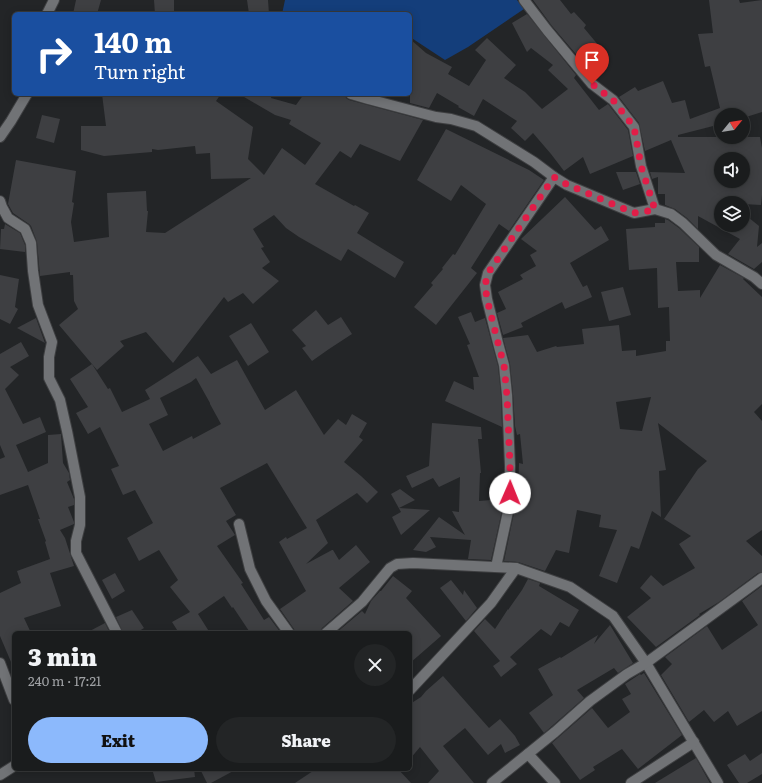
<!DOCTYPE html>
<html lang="en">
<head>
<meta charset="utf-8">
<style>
	:root { --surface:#1a1c1d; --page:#232526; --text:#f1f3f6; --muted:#9fa1a4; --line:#383a3b; --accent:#8cb9fc }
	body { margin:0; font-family:Literata,serif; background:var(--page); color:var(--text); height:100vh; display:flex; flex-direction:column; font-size:15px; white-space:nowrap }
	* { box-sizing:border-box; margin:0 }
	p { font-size:13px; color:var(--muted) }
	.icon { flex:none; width:22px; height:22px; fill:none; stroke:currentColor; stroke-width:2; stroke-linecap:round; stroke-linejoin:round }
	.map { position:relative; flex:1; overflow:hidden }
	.details { position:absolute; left:12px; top:631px; width:400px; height:140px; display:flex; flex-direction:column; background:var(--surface); border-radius:6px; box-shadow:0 2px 10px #0003,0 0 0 1px var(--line) }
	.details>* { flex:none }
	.hud { position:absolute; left:12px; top:12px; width:400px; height:84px; border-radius:6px; box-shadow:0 2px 10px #0003,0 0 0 1px var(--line); background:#1a4fa0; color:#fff; overflow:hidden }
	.needle { width:26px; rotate:60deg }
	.fabs { position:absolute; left:714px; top:108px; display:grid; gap:8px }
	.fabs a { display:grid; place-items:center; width:36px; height:36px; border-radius:50%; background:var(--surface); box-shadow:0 2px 10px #0003,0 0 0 1px var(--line); font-size:20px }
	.pin { position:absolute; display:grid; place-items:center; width:34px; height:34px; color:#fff; margin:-41px -17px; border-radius:50% 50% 50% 0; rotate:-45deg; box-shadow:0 0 4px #0007 }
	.pin .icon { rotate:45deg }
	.me { position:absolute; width:44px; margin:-22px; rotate:1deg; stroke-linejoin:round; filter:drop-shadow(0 0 3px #0008) }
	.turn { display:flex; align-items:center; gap:14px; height:84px; padding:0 16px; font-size:18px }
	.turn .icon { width:52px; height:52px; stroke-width:2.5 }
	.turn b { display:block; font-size:28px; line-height:34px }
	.round { display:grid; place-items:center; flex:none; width:42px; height:42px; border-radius:21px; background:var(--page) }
	.summary { display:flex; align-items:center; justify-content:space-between; height:68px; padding:0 16px }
	h1 { font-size:24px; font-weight:800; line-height:30px }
	.button { display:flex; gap:8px; margin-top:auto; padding:8px 16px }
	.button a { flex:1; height:46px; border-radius:24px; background:var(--accent); color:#111; font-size:16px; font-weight:800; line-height:46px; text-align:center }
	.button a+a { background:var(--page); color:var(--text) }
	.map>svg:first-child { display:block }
	.green { fill:#143e7b }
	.building { fill:#3e3f42; fill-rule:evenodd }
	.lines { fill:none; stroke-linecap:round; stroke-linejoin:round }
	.minor-casing { stroke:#3e3f41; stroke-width:12 }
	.minor { stroke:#717376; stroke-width:10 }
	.route { stroke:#e11d48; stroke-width:7; stroke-dasharray:0 12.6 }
</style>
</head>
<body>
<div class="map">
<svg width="762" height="783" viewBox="0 0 762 783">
	<rect width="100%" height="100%" fill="#232527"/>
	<polygon class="green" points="285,0 517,0 524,9 468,47 445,60 410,37 410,14 282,14"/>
	<g class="building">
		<polygon points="76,0 101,0 97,14 73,14"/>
		<polygon points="154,0 174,0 174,14 155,14"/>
		<polygon points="247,0 268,0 269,14 249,14"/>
		<polygon points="533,0 560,0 571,14 574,12 586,25 584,28 599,46 581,60 552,26"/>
		<path d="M709,0H739L740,3L762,0V112L743,118V115H721V124L678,135V137H760L762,148V195L761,205L743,204V203H721V225H743V213L759,226L757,247L762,243V262L754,269L728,254L740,239L698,216V229L687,218L675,209L665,205V194H658V177L652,179L650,172L685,173L671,140L645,151L639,123L619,97L635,87L638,91L663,81L672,103L685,100L690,119L720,108L710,66L705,67L698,34L713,33ZM721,159H743V181H721Z"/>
		<polygon points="527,14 576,75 574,78 599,110 608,104 628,130 633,156 590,174 583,157 564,171 551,154 533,133 525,141 511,128 517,121 483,99 474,116 458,107 459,106 437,93 429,108 410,103 410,39 426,53 452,67 448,74 469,86 486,60 475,50 487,38 516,65 504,78 525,92 542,109 568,89 548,70 553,65 531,48 527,52 512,23"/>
		<polygon points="102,94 221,94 216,101 253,127 248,159 264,175 282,148 305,165 321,143 289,124 291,120 275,115 239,94 272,94 271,98 296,105 304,94 345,94 346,98 349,100 423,120 400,161 360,144 351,158 340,151 315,184 354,206 355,205 369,213 357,233 404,262 395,278 348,249 341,261 299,237 286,228 274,215 253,229 264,247 261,248 270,262 262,268 279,281 253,304 243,293 228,302 224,297 173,363 146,332 120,341 124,346 97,370 59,325 78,309 74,301 73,275 70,275 70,272 40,276 37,242 31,226 29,224 13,213 8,204 16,160 76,171 72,202 74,203 71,222 74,242 109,237 107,193 146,191 147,211 148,211 146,232 165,233 251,178 211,179 210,153 196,154 195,146 158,150 152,149 152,152 104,156 81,150 81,126 106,126"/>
		<polygon points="42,115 60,119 54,143 36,138"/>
		<polygon points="446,129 529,170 544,180 509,231 499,224 471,268 477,273 436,325 414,307 433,285 431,283 443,269 442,268 453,254 455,255 486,204 461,185 451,201 417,180"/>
		<polygon points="616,172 636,172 640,184 623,190"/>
		<polygon points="565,197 595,230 601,226 609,240 570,263 583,287 587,285 592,297 565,309 562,302 521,323 523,327 503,335 497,313 506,309 498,292 523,279 520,275 536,266 530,255 537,251 521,239"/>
		<path d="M665,219L668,220L679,228L699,247V262H676L678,291L700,290V298L720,265L744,278L743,279L762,297V404L754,412L762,421V530L746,541L762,556V572L758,573L719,602L699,614L700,615L656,647L627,617L651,598L640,588L651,575L663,586L695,568L679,544L691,536L664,519L698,469L707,461L658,423L666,470L659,471L661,517L652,511L639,549L631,546L617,583L599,576L617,530L599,527L601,515L577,510L569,553L556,550L545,571L518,562L504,561L515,508L516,497H518L519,463L523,464L520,434L517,435L515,426L513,394L510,364L503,338L528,335L537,352L556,346L557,347L584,344L582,329L619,325L622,351L636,350V356L666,351V341H670L669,307L658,308L657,268L629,270L626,229L655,227V223H665ZM651,397L642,431L620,429L616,402Z"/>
		<polygon points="5,224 20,233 25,245 25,252 0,249 1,229 4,229"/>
		<polygon points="0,275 19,279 15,307 18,309 10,324 0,319"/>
		<polygon points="623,287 631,315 609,321 601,292"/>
		<polygon points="316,310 328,325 341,317 352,334 329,349 312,361 302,348 306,346 292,330"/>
		<polygon points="471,312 475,322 485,318 498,366 501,395 502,427 445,401 454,381 474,390 473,377 479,377 467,345 470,344 458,317"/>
		<polygon points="36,318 45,343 17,328"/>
		<polygon points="251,323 269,352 248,366 229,336"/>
		<polygon points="21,342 29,356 10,367 19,375 5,389 23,424 40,417 46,432 16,445 28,472 48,463 48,435 61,434 63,463 69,473 70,480 67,482 74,499 74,505 68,507 74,522 74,524 60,530 65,538 74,566 50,573 61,606 24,618 31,633 14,633 14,669 0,636 0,593 21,583 17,571 50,559 45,542 46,541 38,519 40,519 28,485 0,495 0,459 5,457 0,445 0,354"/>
		<path d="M198,356L211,374L237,360L265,410L296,390L324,435L338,419L346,425L352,414L367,423L359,437L363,440L344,462L361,476L378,492L367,503L357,493L316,520L328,543L306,564L332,550H333L339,560L356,545L370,562L339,588L353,601L322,628L320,633H295L294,629L280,609L306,591L279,542L286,537L287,539L307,528L267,463L220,488L236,515L226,521L235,535L217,546L243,583L241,584L264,620L269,617L281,633H246L249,631L233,607L232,608L224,596L198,614L210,633H179L172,622L190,612L170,587L178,580L159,550L139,561L127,538L153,523L135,490L123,495L111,469L119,466L100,427L88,434L76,413L88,407L70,379L92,364L108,389L110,388L122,412L150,399L145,390ZM196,378L210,403V404L221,424L193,439L192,436L163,451L149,424L168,415L160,398L191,382Z"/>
		<polygon points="432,423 481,427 482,439 478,439 481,473 480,473 479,501 503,499 503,506 491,560 468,559 471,540 430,537 436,547 426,552 413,550 439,517 465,535 452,511 459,512 460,477 439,487 433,478 412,488 406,476 429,466"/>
		<polygon points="400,489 415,500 399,508 430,510 401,535 392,517 401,512 391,494"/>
		<polygon points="115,573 125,591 112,599 102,580"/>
		<polygon points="393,576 412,591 406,598 441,636 410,663 410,633 336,633 362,611 365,614 371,601 380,591 381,591"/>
		<polygon points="528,579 540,583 539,586 579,610 569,627 560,622 551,636 541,629 510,657 517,664 501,677 493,666 500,661 474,631 485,619 495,629 508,609 508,610 522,590"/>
		<polygon points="451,580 463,595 464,590 477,608 466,621 440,588"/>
		<polygon points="762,586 762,711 737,726 728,711 714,722 704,710 689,722 661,675 672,664 665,657 707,626 722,650 758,625 742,601"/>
		<polygon points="132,610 144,628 136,633 123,633 116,617"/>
		<polygon points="105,623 110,633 86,633"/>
		<polygon points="610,625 633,663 618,673 614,668 577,690 584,698 544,733 529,713 553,695 538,669 560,657 561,658 598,635 594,644"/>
		<polygon points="644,673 682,735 638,769 622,749 593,767 595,770 580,780 552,743 592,708 608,728 630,712 622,699 631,694 625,684 640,674 641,675"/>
		<polygon points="443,676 489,728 500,719 515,736 520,745 505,753 501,744 488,755 465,728 443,746 474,783 428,783 439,771 420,747 410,759 410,704 421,697 426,691"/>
		<polygon points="762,753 762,774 747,783 739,783 727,765 745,754 750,761"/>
		<polygon points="696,758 710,783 655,783"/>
		<polygon points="152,769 194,769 195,777 156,782"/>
		<polygon points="200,769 237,769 211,783 207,783"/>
		<polygon points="316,769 398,769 411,783 295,783"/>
	</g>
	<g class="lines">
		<defs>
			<g id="minor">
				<polyline points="524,0 547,30 592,84 613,100 634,127 641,166 655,209"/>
				<polyline points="47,14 54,0"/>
				<polyline points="351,94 368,99 436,117 451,119 476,126 534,162 554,177 567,185 634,213 655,209 671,214 683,223 716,255 754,277 762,284"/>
				<polyline points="0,137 11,121 27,94"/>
				<polyline points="0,201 2,207 8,218 25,229 31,243 33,271 38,305 52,342 49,357 49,378 60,400 67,431 80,497 80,525 76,541 76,553 117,633"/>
				<polyline points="239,524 250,569 266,601 289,633"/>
				<polyline points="496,567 509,507 510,466 507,395 504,365 498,343 487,299 485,285 488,273 554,177"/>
				<polyline points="326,633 362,602 390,568 397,564 413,563 516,568 570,587 613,616 646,663 718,783"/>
				<polyline points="0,663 14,700"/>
				<polyline points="410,690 491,603 516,568"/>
				<polyline points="528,754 555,783"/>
				<polyline points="0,775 14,766"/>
				<polyline points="492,783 555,732 590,701 627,674 646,663 762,578"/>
				<polyline points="631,783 694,742"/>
			</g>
		</defs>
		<use href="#minor" class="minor-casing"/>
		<use href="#minor" class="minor"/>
	</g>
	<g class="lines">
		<polyline class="route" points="510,493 510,466 507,396 504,365 498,343 487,299 485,285 488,273 554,177 568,185 634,213 655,210 641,166 634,127 613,100 592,84"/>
	</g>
</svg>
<div class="fabs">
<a><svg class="needle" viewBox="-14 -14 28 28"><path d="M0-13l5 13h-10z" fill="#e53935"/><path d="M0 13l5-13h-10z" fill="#9fa1a4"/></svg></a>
<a><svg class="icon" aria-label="sound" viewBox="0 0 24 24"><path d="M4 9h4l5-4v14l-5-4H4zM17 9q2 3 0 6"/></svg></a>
<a><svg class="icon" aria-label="layers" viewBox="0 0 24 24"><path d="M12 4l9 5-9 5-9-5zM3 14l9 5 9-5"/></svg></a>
</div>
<div class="pin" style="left:592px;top:84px;background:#d93025"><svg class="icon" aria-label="arrive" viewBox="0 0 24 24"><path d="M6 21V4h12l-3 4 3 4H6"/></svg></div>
<svg class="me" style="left:510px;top:493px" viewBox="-20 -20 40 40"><circle r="19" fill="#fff"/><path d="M0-13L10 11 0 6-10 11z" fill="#e11d48"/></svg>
<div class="hud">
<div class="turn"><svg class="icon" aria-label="right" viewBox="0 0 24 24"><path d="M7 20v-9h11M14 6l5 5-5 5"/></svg><div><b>140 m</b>Turn right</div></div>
</div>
<section class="details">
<div class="summary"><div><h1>3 min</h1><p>240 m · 17:21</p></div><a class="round"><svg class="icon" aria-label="close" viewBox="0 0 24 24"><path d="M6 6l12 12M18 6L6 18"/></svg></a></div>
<div class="button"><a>Exit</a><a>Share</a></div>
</section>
</div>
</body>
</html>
